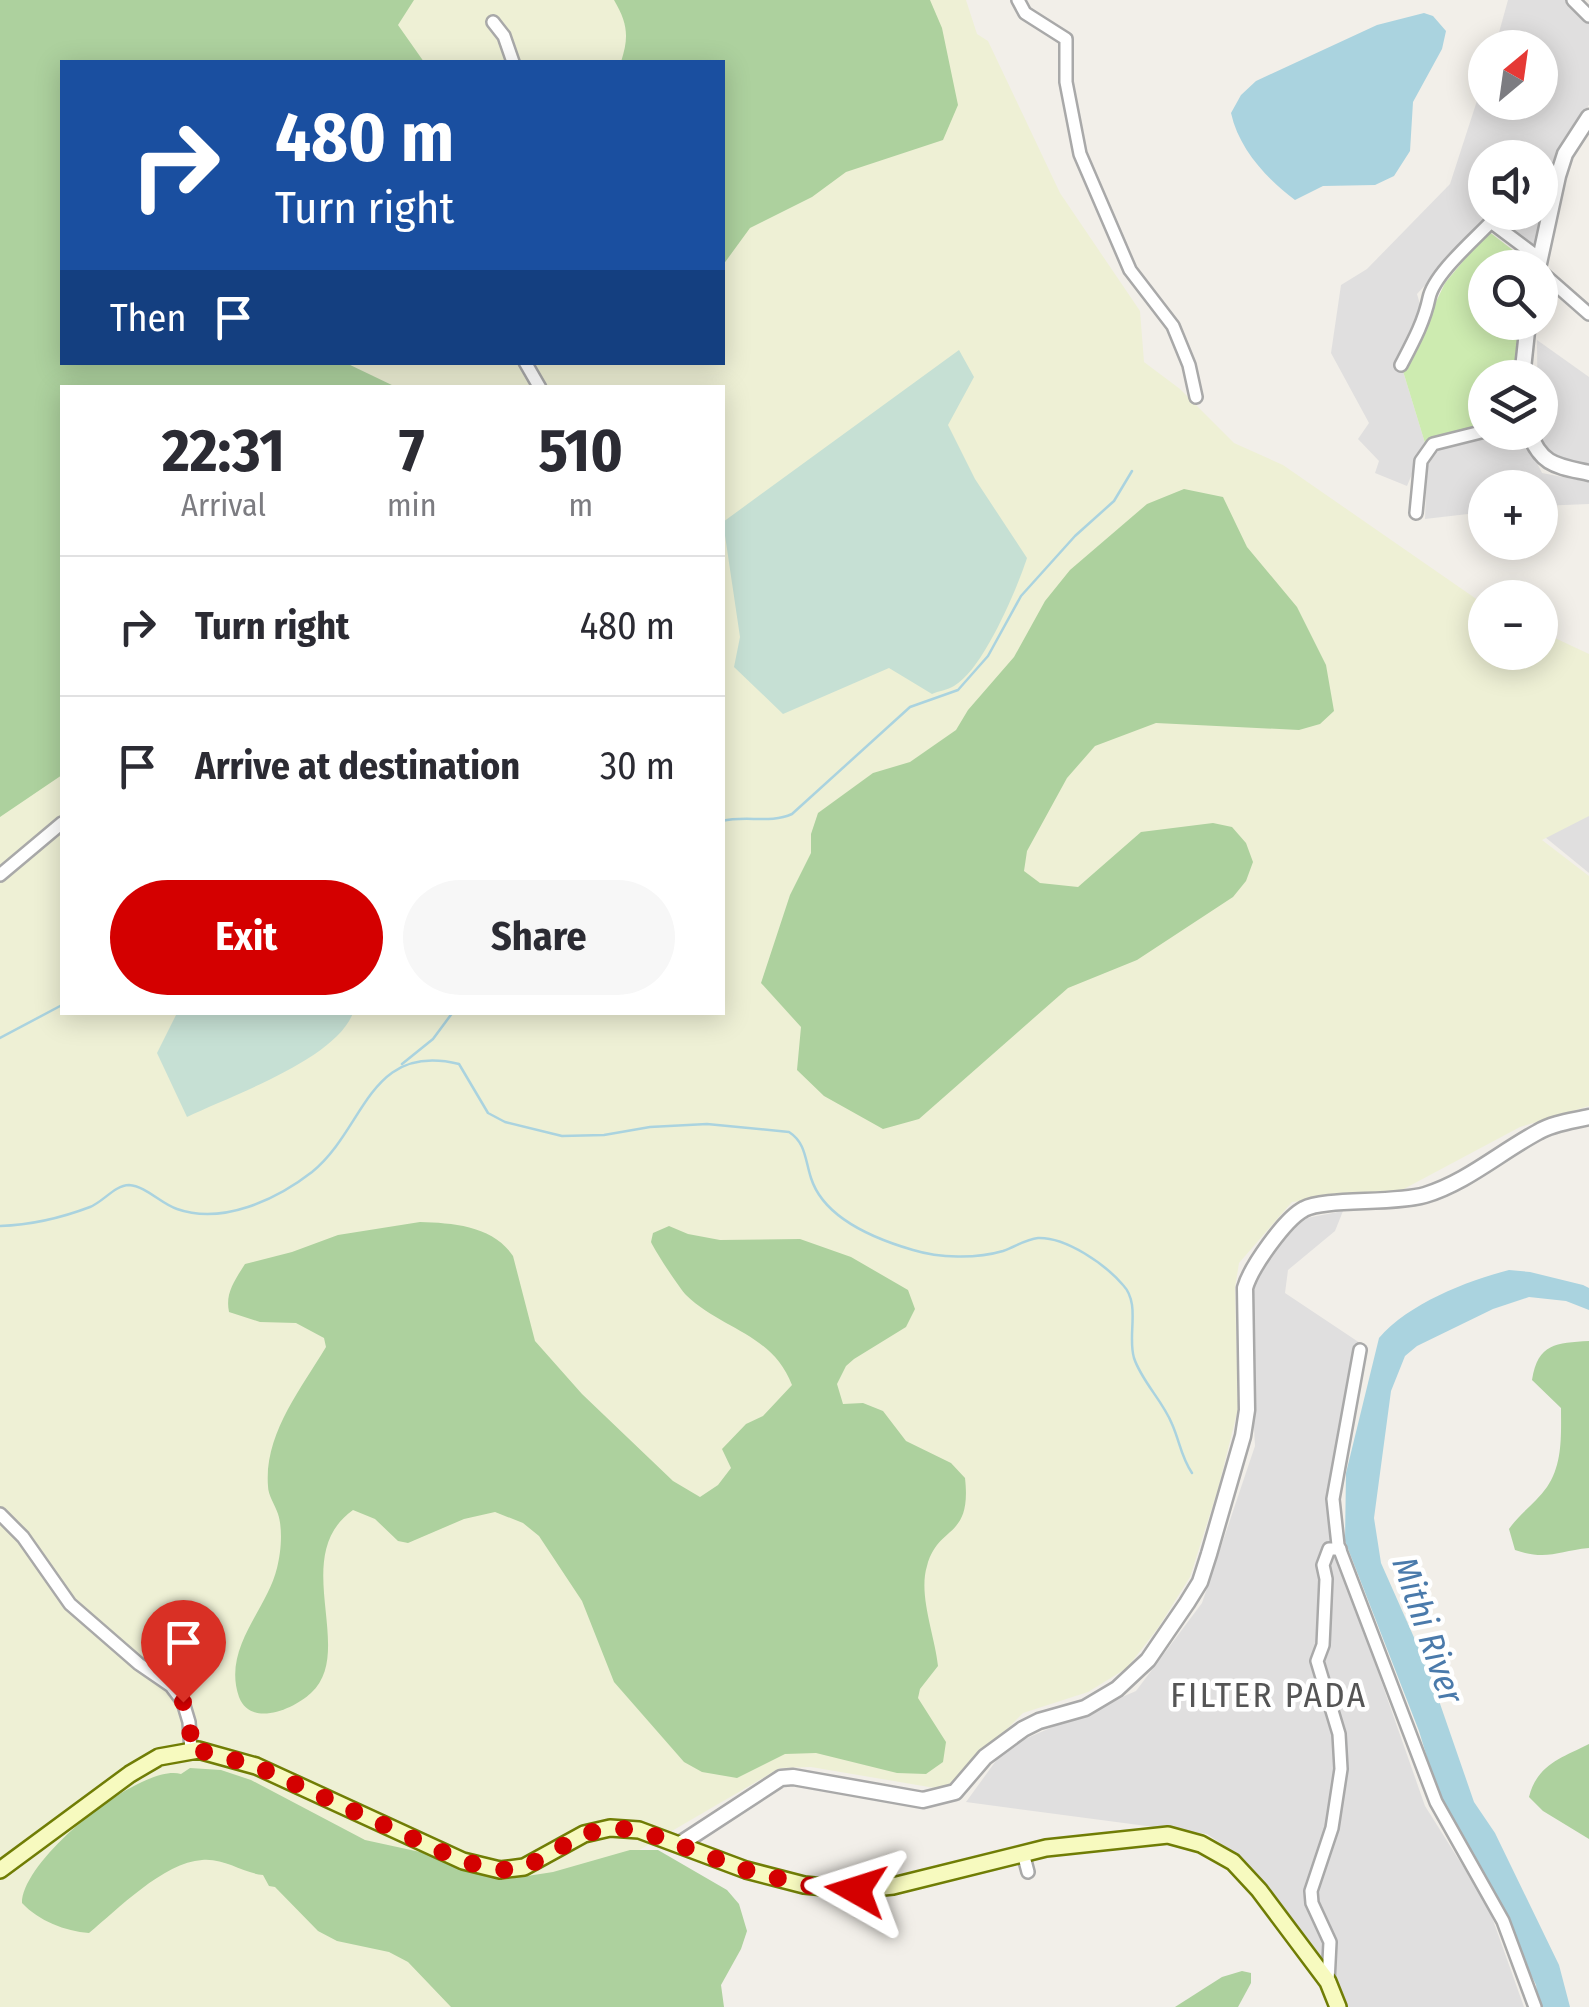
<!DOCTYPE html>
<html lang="en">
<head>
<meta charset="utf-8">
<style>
	:root { --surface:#fff; --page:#f7f7f7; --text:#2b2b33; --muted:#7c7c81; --line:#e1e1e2; --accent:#d40000 }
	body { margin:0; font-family:"Fira Sans Condensed",sans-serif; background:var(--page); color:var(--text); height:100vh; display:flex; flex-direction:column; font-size:38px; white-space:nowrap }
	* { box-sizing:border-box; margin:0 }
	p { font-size:32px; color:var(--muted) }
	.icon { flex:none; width:55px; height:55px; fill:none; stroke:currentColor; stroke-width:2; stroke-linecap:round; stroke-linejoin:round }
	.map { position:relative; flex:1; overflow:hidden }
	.details { position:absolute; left:60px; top:385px; width:665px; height:630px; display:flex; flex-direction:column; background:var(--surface); border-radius:0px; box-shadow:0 5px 25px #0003 }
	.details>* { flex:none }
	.banner { position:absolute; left:60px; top:60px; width:665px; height:305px; border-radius:0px; box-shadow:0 5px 25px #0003; background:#1a4fa0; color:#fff; overflow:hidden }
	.needle { width:65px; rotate:29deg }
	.fabs { position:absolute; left:1468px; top:30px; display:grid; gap:20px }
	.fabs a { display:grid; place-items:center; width:90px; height:90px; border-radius:50%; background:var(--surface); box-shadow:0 5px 25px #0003; font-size:50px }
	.pin { position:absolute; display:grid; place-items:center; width:85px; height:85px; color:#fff; margin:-102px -42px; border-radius:50% 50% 50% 0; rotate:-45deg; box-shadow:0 0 10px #0007 }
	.pin .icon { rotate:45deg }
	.me { position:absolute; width:110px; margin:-55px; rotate:276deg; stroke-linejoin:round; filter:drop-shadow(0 0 8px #0008) }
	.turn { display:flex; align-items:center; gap:35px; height:210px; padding:0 50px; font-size:45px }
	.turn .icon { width:130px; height:130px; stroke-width:2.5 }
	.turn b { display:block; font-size:70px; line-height:85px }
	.then { display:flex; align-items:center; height:95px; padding:0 50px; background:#0003; gap:20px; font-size:38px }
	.eta { display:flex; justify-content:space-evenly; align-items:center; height:170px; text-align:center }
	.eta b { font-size:60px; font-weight:700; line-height:70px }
	.cta { display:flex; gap:20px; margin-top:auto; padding:20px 50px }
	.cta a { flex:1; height:115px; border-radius:60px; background:var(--accent); color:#fff; font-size:40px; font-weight:700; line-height:115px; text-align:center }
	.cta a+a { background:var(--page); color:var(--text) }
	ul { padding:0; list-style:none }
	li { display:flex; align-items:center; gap:30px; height:140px; padding:0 50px; border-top:2px solid var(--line) }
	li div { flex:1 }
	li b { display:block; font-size:38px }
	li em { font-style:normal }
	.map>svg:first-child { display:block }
	.residential { fill:#e0dfdf; fill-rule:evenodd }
	.farmland { fill:#eef0d5; fill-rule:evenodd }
	.grass { fill:#cdebb0 }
	.forest { fill:#add19e }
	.wetland { fill:#c6e0d4 }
	.water { fill:#aad3df }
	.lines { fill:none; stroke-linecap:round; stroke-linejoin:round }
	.stream { stroke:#aad3df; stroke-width:2.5 }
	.minor-casing { stroke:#a9a9a9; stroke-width:16 }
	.tertiary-casing { stroke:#a9a9a9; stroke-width:19 }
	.secondary-casing { stroke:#707d05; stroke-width:20 }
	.minor { stroke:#fff; stroke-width:11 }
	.tertiary { stroke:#fff; stroke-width:14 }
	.secondary { stroke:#f7fabf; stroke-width:15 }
	.route { stroke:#d40000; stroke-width:18; stroke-dasharray:0 32.4 }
	.labels { text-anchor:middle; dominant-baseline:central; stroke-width:9; stroke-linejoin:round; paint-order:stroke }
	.water-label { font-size:35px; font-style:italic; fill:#4a7aab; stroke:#fff }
	.neighbourhood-label { font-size:35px; letter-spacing:2.5px; fill:#555; stroke:#fff }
</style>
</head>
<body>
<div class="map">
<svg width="1589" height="2007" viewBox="0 0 1589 2007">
	<rect width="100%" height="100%" fill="#f2efe9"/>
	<g class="residential">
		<path d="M1508,0H1566L1589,24V105L1559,149L1536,246L1491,214L1417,294L1422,311L1396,364L1403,371L1425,443L1407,486L1375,473L1379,461L1358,439L1369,423L1331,353L1341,285L1367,269L1450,184L1485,76V102H1540V48L1495,47ZM1485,158H1540V212H1485Z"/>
		<polygon points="1537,340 1589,377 1589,464 1561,459 1546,450 1538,433"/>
		<polygon points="1505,433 1522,433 1542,473 1589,482 1589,504 1540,506 1540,488 1485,488 1485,512 1425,519 1427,467 1437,450"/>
		<polygon points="1589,813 1589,873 1545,837"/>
		<polygon points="1343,1211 1335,1231 1288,1270 1285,1293 1360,1343 1334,1457 1332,1541 1425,1806 1488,1906 1524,2007 1346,2007 1236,1854 1207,1834 966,1802 1006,1747 1136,1691 1202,1603 1255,1446 1246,1290 1265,1249 1296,1220"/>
	</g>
	<path class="farmland" d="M0,0H966L977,34L988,41L1060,193L1140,311L1144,362L1180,389L1234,443L1283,465L1485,605V652H1540V631L1589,654V816L1542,840L1589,876V1106L1520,1127L1400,1191L1292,1202L1239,1263L1235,1288L1238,1409L1218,1489L1190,1577L1158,1628L1127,1668L1088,1692L1023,1713L955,1782L935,1788L811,1767L780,1768L629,1856L519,2007H0ZM62,62H722V362H62ZM62,388H722V1012H62Z"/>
	<polygon class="grass" points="1488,231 1531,264 1531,267 1485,268 1485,322 1521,323 1516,353 1517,377 1485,378 1485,423 1425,443 1403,371 1445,283"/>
	<g class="forest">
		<polygon points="0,0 414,0 398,25 424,62 62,62 62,362 346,363 396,387 62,388 62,775 0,817"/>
		<path d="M614,0H930L942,28L958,105L943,140L846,172L812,197L750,228L723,265L722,62H621C629,37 628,24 614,0Z"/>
		<polygon points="1184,489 1223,497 1247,547 1297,607 1326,665 1334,711 1320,724 1299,730 1156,723 1095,746 1067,778 1027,851 1024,871 1040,883 1078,887 1141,832 1213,823 1232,827 1246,843 1253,862 1246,881 1233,897 1137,960 1068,988 919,1119 883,1129 824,1096 797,1070 801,1027 761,983 790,895 811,853 811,834 818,813 873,773 910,762 956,730 968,710 1014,657 1045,601 1070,570 1147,504"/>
		<path d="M420,1222C454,1223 493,1226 513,1256L535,1341L582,1394L673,1481L700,1497L718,1485L731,1468L722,1449L746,1424L763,1416L792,1385C772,1333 722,1330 686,1295C680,1289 655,1251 651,1242L653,1233L669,1226L688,1234L720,1240L800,1239L851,1257L908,1290L915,1309L906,1327L854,1359L846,1366L837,1384L843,1404L863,1403L883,1411L906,1441L951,1463L965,1478C972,1540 938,1524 927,1566C918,1595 935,1636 938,1666L920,1689L918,1698L946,1742L943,1762L926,1774L897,1773L816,1753L785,1754L737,1778L702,1772L684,1762L614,1682L582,1601L539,1536L523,1523L495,1512L464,1519L408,1543L398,1541L375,1519L353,1510C288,1556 357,1651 311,1693C294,1709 251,1728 239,1697C222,1648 267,1610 277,1568C281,1553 283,1529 278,1514C275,1505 268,1495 268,1486C264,1434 301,1389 326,1347L324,1338L296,1323L260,1322L229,1312C225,1293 235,1280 245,1264L292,1252L338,1235Z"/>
		<path d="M1589,1341V1548C1558,1551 1547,1561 1515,1550L1509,1529C1520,1513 1536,1503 1547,1487C1563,1464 1561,1434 1561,1408L1532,1380C1538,1343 1556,1343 1589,1341Z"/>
		<path d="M1589,1744V1839L1543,1811L1529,1797C1537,1765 1561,1758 1589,1744Z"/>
		<path d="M190,1768L221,1770L251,1780L365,1840L434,1855L502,1880L553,1872L630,1850H658L727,1890L739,1904L747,1931L741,1949L721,1985L724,2007H451L408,1962L389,1952L337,1941L318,1931L275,1887L269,1886L263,1875C242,1873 225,1858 202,1860C164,1862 117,1910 89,1933C65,1931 39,1921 22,1903C22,1858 143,1762 181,1774Z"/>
		<polygon points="1242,1971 1251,1973 1251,1983 1238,2007 1175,2007 1222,1977"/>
	</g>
	<g class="wetland">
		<path d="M959,350L974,377L948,425L975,479L1027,558C1017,589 983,670 954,686C948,690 938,691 932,694L889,668L783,714L734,667L740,637L723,522Z"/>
		<path d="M177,1013V1012L353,1013C335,1060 232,1095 187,1117L157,1053Z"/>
	</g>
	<g class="water">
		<path d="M1424,13L1433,16L1446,31L1442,49L1413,102L1410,151L1394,176L1375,185L1323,186L1295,200C1266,178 1239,149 1231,113L1241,95L1256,81L1377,25Z"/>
		<path d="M1509,1270L1530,1272L1583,1285L1589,1288V1310L1566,1301L1529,1297L1493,1309L1417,1346L1405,1356L1391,1391L1374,1518L1381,1563L1428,1669L1474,1802L1495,1833L1559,1965L1570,2007H1539L1536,1985L1481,1871L1440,1800L1419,1731L1345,1541L1346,1473L1379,1338C1408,1304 1466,1281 1509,1270Z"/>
	</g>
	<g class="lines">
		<g class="stream">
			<path d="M722,821C746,815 770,824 792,814L910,707L958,690L988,656L1021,596L1075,536L1114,501L1132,471"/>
			<polyline points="0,1038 62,1005"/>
			<polyline points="402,1064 433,1039 453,1012"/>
			<path d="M0,1226C30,1225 61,1218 90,1207C103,1202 115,1185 129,1185C146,1186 161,1204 177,1209C222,1225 276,1200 312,1172C366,1128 368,1042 459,1064L488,1113L505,1122L562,1136L604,1135L650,1127L707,1124L789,1132C806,1143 805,1160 811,1178C824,1219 875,1239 913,1250C939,1258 976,1259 1003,1251C1015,1247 1026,1239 1038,1238C1066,1237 1105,1264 1123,1285C1141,1304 1127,1335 1134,1358C1142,1382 1163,1401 1172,1424C1180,1442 1181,1457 1192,1473"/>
		</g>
		<defs>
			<g id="minor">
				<polyline points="1018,0 1025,13 1066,39 1066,82 1080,154 1130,270 1173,326 1189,365 1196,397"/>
				<polyline points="1573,0 1589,16"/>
				<polyline points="493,22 504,36 513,62"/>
				<polyline points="1540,271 1589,314"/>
				<polyline points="525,362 540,388"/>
				<path d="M1401,365C1413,342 1424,322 1429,298C1434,274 1474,240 1491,222L1539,258"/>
				<polyline points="1416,513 1421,461 1433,444 1485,431"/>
				<polyline points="0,875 62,823"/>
				<polyline points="1360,1350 1333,1499 1338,1545 1436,1802 1503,1921 1535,2007"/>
				<polyline points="0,1514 23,1537 70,1604 139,1664 171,1686 183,1702 189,1722 191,1751"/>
				<polyline points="1023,1853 1028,1872"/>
				<polyline points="1328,1982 1330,1942 1312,1903 1311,1891 1332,1828 1341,1769 1339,1734 1317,1661 1323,1645 1326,1579 1323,1565 1329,1549 1340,1549"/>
			</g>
			<g id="tertiary">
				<polyline points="1538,268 1558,176 1565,154 1589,117"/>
				<polyline points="1522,378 1528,322"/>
				<path d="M1529,432C1541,466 1558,466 1589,473"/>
				<path d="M680,1844L781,1778L793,1777L923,1800L955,1792L985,1757L1023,1729L1039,1721L1085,1708L1117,1689L1148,1660L1187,1603L1200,1582L1209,1554L1243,1436L1247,1410L1245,1288C1251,1267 1285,1219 1304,1209C1323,1198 1394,1204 1425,1195C1467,1182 1499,1153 1538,1132C1553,1123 1572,1121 1589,1117"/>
			</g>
			<polyline id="secondary" points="0,1870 130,1774 159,1757 198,1750 256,1766 463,1861 500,1870 524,1867 584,1834 610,1828 639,1830 746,1870 804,1885 856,1890 893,1886 1046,1848 1168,1835 1201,1844 1233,1862 1259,1890 1328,1982 1338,2007"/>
		</defs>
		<use href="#minor" class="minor-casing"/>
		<use href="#tertiary" class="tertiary-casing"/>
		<use href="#secondary" class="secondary-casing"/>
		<use href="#minor" class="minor"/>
		<use href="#tertiary" class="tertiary"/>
		<use href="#secondary" class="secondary"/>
	</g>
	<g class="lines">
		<polyline class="route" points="183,1702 190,1722 191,1752 198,1750 256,1766 462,1861 500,1870 524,1868 584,1834 610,1828 639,1830 746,1870 804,1885 856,1890"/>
	</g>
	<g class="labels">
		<g class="water-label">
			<text transform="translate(1428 1630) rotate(71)">Mithi River</text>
		</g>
		<g class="neighbourhood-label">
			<text x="1269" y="1695">FILTER PADA</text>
		</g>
	</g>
</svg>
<div class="fabs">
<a><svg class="needle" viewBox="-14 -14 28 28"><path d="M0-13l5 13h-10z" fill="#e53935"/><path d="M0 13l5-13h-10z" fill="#7c7c81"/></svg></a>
<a><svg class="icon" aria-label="sound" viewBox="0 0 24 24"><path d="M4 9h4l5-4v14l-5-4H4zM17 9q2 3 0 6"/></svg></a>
<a><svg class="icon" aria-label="search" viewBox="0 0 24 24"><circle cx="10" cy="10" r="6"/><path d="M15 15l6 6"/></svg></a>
<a><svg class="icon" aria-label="layers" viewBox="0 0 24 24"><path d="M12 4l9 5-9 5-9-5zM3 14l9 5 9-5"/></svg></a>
<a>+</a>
<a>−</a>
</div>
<div class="pin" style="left:183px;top:1702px;background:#d93025"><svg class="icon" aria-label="arrive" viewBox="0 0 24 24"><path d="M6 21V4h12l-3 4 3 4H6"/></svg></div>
<svg class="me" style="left:856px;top:1890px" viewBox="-20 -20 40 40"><path d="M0-17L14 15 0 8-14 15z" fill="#d40000" stroke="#fff" stroke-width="4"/></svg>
<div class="banner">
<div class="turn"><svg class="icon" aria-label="right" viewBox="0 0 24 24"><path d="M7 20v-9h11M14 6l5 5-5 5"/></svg><div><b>480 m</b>Turn right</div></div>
<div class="then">Then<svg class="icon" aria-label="arrive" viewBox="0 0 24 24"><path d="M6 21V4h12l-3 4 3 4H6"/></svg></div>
</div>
<section class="details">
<div class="eta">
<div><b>22:31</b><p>Arrival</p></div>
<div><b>7</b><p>min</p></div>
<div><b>510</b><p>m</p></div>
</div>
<ul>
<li><svg class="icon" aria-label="right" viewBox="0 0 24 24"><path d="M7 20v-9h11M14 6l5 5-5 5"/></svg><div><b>Turn right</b></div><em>480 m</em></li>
<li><svg class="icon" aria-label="arrive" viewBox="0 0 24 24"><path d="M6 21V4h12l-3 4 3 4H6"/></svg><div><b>Arrive at destination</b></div><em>30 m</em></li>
</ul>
<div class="cta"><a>Exit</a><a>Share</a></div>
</section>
</div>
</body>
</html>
